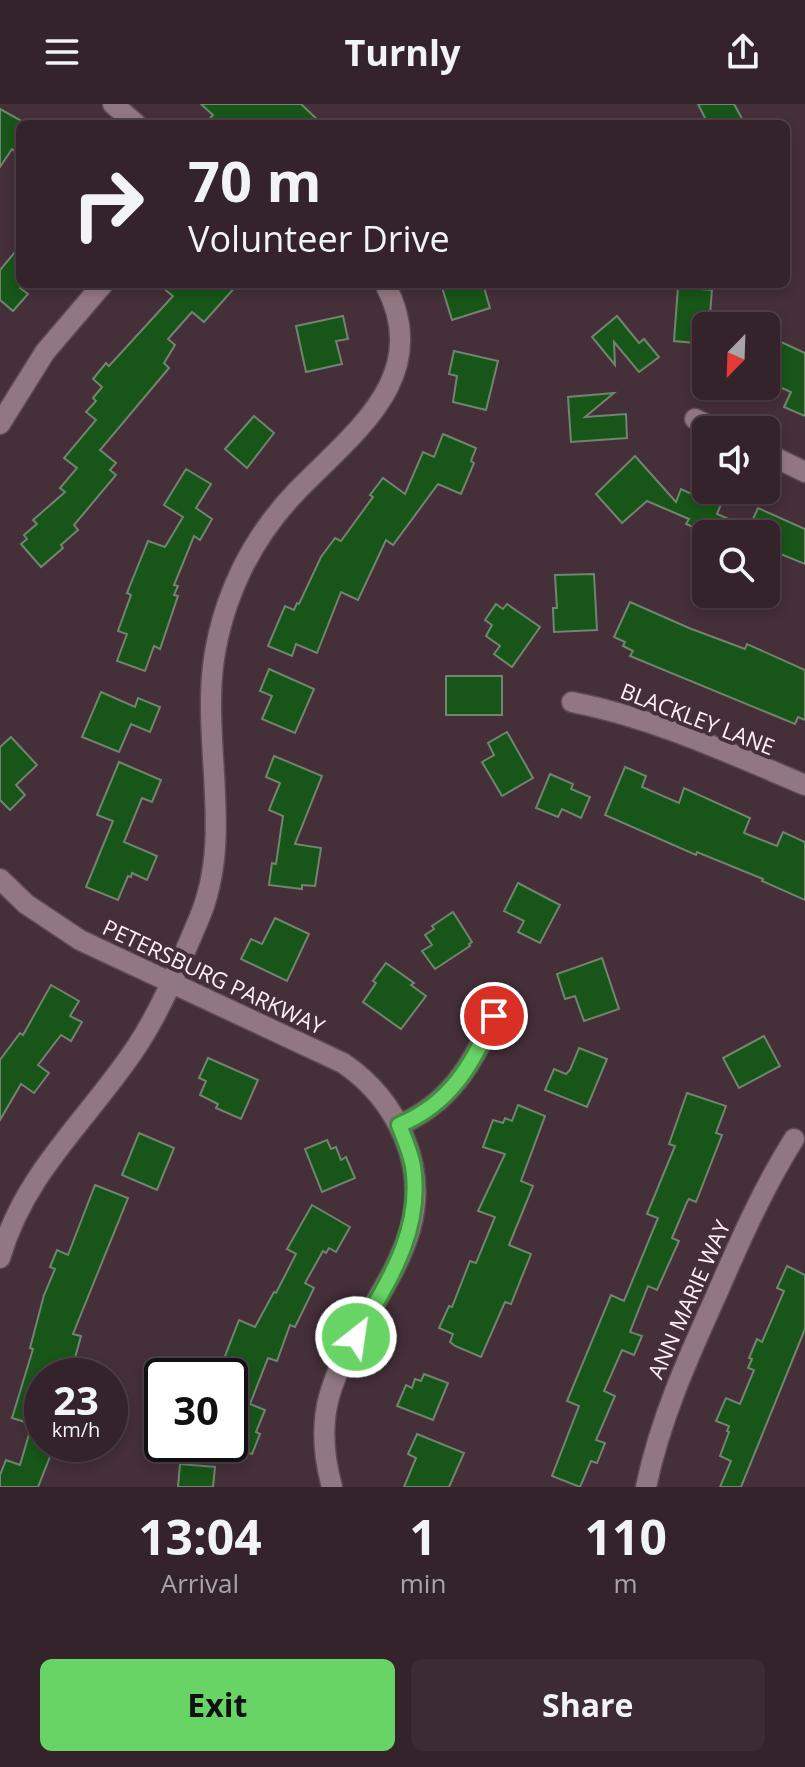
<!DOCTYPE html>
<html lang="en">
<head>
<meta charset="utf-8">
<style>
	:root { --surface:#34232b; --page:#3c2b33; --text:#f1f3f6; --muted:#a9a4a9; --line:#4e4047; --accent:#68d465 }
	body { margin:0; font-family:"Open Sans",sans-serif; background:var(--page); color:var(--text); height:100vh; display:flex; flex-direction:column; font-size:30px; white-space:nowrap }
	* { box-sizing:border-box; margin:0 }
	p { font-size:26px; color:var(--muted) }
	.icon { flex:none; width:44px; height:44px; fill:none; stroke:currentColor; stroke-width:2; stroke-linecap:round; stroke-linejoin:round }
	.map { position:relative; height:1383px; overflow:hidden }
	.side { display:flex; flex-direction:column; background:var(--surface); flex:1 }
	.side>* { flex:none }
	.guide { position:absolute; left:16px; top:16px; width:774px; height:168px; border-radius:12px; box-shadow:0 4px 12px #0003,0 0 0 2px var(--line); background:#34232b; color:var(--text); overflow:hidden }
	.needle { width:52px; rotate:203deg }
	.buttons { position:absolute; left:692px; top:208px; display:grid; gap:16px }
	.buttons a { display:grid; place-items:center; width:88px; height:88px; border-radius:12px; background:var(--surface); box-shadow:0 4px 12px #0003,0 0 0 2px var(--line); font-size:40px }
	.speed { position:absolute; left:24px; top:1254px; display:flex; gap:16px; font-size:40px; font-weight:700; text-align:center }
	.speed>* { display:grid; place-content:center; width:104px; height:104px; border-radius:50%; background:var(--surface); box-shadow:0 4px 12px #0003,0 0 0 2px var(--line); line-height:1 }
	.speed small { font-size:20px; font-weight:400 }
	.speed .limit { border:4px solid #111; border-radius:12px; background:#fff; color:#111 }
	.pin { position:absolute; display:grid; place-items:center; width:68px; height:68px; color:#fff; margin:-34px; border:4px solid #fff; border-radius:50%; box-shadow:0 2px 8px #0007 }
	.me { position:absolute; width:88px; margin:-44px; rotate:30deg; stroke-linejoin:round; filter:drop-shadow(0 0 6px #0008) }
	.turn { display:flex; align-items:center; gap:28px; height:168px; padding:0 40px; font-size:36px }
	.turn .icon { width:104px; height:104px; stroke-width:2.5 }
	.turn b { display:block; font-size:56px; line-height:68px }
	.eta { display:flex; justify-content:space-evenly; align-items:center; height:136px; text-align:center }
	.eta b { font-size:48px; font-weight:700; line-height:56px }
	.button { display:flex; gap:16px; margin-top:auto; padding:16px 40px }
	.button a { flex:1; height:92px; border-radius:12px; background:var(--accent); color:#111; font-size:32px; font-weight:700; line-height:92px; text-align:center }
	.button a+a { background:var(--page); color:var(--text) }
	header { display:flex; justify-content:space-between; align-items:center; height:104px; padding:0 40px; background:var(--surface); font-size:36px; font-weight:700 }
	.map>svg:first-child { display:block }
	.building { fill:#175618; stroke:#728470; stroke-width:2 }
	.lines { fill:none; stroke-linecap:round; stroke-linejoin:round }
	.minor-casing { stroke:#5d4b53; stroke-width:23 }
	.minor { stroke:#917781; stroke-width:20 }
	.route-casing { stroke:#448a42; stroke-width:20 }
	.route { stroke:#68d465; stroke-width:14 }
	.labels { text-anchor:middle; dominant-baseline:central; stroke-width:8; stroke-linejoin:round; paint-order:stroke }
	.street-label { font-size:22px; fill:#fdf1f6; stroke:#452f39 }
</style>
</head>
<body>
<header><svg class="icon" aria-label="menu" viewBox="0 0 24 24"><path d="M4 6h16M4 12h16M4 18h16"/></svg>Turnly<svg class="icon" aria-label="share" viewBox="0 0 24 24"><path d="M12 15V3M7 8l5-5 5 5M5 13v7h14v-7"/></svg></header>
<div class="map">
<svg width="805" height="1383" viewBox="0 0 805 1383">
	<rect width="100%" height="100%" fill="#452f39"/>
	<g class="building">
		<polygon points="201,0 301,0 322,20 205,20 213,11"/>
		<polygon points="698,0 734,0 745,20 708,20"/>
		<polygon points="0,5 20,16 20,50 12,45 0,63"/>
		<polygon points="20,142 20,184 28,190 13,207 0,196 0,166"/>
		<polygon points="158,180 238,180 204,218 192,208 168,235 175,241 164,259 169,264 100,346 116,359 110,366 116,371 74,421 78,426 61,441 63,444 41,463 21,440 27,435 24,431 37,420 33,416 65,388 60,384 77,364 64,354 96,316 86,308 96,297 93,294 102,283 93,275 106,259 109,262 173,192"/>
		<polygon points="441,180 483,180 490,204 452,216"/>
		<polygon points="678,183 712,186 709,222 706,222 706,240 674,237"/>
		<polygon points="343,212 348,235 336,237 342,260 306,268 296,222"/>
		<polygon points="617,212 639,239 644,235 659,253 639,268 614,238 615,261 592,233"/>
		<polygon points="766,231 805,249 805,312 784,303 791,288 766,277"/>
		<polygon points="454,247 498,257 486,306 453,298 457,272 449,270"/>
		<polygon points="614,289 585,313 626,310 627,334 571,338 568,293"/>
		<polygon points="254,312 274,329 247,364 225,345"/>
		<polygon points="443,330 476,344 471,357 474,359 461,390 438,380 393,441 386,436 358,496 341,488 317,549 296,540 292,552 268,542 285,502 294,506 297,499 299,500 321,453 335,434 341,437 373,393 370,391 383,374 405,390 423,348 434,353"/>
		<polygon points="635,352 676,398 681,385 698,393 700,388 722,398 717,410 749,424 758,404 805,425 805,460 766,444 766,430 710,430 686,420 689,415 647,397 622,419 596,390"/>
		<polygon points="186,365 211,380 196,404 212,415 200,436 194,432 174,481 178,482 174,491 178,492 160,545 154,542 145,567 117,557 127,530 118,527 131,491 127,489 148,437 165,443 183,413 164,401"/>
		<polygon points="594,470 597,526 554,528 553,504 557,504 555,471"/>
		<polygon points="630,498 689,524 745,545 747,540 805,566 805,616 798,613 795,620 630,552 633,547 623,542 625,538 614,533"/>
		<polygon points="496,500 503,505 507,500 540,523 512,563 494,550 500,542 486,532 492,521 485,516"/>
		<polygon points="269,565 314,585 295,629 262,615 272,592 260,587"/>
		<rect x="446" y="572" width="56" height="39"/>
		<polygon points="101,588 135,603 138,594 160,603 150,628 131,620 119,648 82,633"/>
		<polygon points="507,628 533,674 502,692 482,658 494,651 488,639"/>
		<polygon points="11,633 37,661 16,681 25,691 10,706 0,696 0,643"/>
		<polygon points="274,652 322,672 295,740 321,744 315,782 302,781 302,785 269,781 272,759 276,760 283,712 269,706 280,679 266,673"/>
		<polygon points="119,658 161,676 152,698 142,694 124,738 157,752 147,776 132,769 131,773 128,772 118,796 86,783 113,717 97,711"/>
		<polygon points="625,663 646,672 642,683 679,699 684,684 750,714 744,729 777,742 783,728 805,738 805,796 762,777 763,775 697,748 696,751 605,711"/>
		<polygon points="550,670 573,680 571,685 590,693 581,714 562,705 558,713 536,704"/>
		<polygon points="518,779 560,801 540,839 518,828 524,817 504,807"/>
		<polygon points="453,808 472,838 469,840 470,842 435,865 422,847 432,841 425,831 434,825 432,822"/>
		<polygon points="275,814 309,830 287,877 241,855 251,835 262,840"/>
		<polygon points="602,854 619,905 584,917 575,892 565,895 557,870"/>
		<polygon points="386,859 414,879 411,881 426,892 401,925 363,898 376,879 373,877"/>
		<polygon points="51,881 79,897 70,912 82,918 71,937 61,931 38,961 49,969 34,989 21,980 0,1016 0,956 20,929 23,931"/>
		<polygon points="764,932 780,962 739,984 723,954"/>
		<polygon points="579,944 607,955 587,1003 545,986 554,965 566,970 570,966"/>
		<polygon points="208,954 258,976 241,1015 216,1004 218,1000 200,991 206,977 199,974"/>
		<polygon points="687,989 726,1002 716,1029 722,1031 696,1098 689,1095 687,1098 672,1134 679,1137 657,1186 648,1182 630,1228 642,1232 634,1251 622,1246 604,1287 615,1292 596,1336 605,1339 597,1359 591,1357 580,1383 552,1372 579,1302 567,1297 611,1191 624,1197 658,1114 647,1110 675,1042 669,1040"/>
		<polygon points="518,1001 545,1012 521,1077 533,1082 509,1141 531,1150 511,1200 505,1198 481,1253 455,1242 450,1238 453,1230 439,1224 449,1202 452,1203 470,1157 476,1159 495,1113 478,1107 505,1050 483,1043 493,1016 503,1019 505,1014 512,1017"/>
		<polygon points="139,1029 174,1044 157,1086 122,1071"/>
		<polygon points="327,1036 331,1045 336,1043 341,1056 346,1053 355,1074 322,1088 305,1045"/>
		<polygon points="95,1081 128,1094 73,1230 81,1232 70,1272 42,1272 42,1340 55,1340 38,1383 0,1383 0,1371 6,1356 20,1361 32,1320 12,1314 33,1245 30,1244 44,1191 55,1165 50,1163 57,1146 68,1151"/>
		<polygon points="312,1101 350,1123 336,1148 329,1144 326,1149 323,1147 305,1179 314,1184 295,1223 290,1221 277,1257 268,1254 250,1300 265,1306 256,1328 260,1330 252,1350 230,1342 230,1299 239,1276 222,1269 225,1261 222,1260 239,1216 255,1223 274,1188 276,1189 296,1150 287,1145"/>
		<polygon points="787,1162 805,1171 805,1225 741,1383 720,1383 731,1357 720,1352 729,1328 727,1327 729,1322 716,1317 726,1294 740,1300 754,1266 748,1264 752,1255 749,1254 757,1235 762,1238 784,1187 777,1184"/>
		<polygon points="424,1270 448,1279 433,1316 397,1302 406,1281 412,1284 415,1275 421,1277"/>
		<polygon points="417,1330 464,1349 449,1383 404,1383 416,1354 408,1350"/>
		<polygon points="180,1360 215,1363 213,1383 178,1383"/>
	</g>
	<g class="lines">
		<defs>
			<g id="minor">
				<polyline points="113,0 136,20"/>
				<polyline points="695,315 718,326"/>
				<polyline points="0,320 45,248 103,180"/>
				<polyline points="766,349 805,368"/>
				<path d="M572,598C654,614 729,649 805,681"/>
				<path d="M0,775L26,800L80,836L343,959C371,978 391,1002 404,1033C448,1138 354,1202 329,1293C321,1323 324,1354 332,1383"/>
				<path d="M399,1021C449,1000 473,960 494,912"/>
				<path d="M0,1154C25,1067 89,1015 137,942C162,904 180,859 198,817C229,747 210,670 211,596C211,552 222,507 241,467C255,438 274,411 296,388C354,328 434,273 385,180"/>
				<path d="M646,1383C660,1316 687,1256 715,1194C739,1139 762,1086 794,1035"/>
			</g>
		</defs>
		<use href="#minor" class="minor-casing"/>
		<use href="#minor" class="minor"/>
	</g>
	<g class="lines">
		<defs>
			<path id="route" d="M356,1233C387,1179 423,1128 413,1062C410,1047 404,1034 399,1021C450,1000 473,960 494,912"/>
		</defs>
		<use href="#route" class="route-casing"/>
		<use href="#route" class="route"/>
	</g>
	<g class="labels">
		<g class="street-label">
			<text transform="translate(698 614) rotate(21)">BLACKLEY LANE</text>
			<text transform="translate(214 872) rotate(25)">PETERSBURG PARKWAY</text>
			<text transform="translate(688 1195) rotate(-66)">ANN MARIE WAY</text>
		</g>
	</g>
</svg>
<div class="buttons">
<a><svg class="needle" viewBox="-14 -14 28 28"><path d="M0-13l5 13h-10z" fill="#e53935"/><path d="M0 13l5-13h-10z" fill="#a9a4a9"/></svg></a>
<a><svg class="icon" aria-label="sound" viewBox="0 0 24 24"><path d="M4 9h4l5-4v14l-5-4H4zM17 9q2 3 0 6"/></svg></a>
<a><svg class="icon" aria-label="search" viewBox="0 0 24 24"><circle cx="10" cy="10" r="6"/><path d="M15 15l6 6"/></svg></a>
</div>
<div class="speed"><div>23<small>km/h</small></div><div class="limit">30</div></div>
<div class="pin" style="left:494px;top:912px;background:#d93025"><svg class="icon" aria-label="arrive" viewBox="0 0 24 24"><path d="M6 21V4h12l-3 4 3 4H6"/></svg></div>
<svg class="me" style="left:356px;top:1233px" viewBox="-20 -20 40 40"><circle r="17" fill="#68d465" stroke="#fff" stroke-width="3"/><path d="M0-11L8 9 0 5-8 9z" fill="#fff"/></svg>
<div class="guide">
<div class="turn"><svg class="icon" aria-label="right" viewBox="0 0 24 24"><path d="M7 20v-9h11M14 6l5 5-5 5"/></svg><div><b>70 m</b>Volunteer Drive</div></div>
</div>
</div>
<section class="side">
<div class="eta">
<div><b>13:04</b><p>Arrival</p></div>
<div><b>1</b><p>min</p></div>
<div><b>110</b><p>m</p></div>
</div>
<div class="button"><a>Exit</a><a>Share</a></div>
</section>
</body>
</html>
